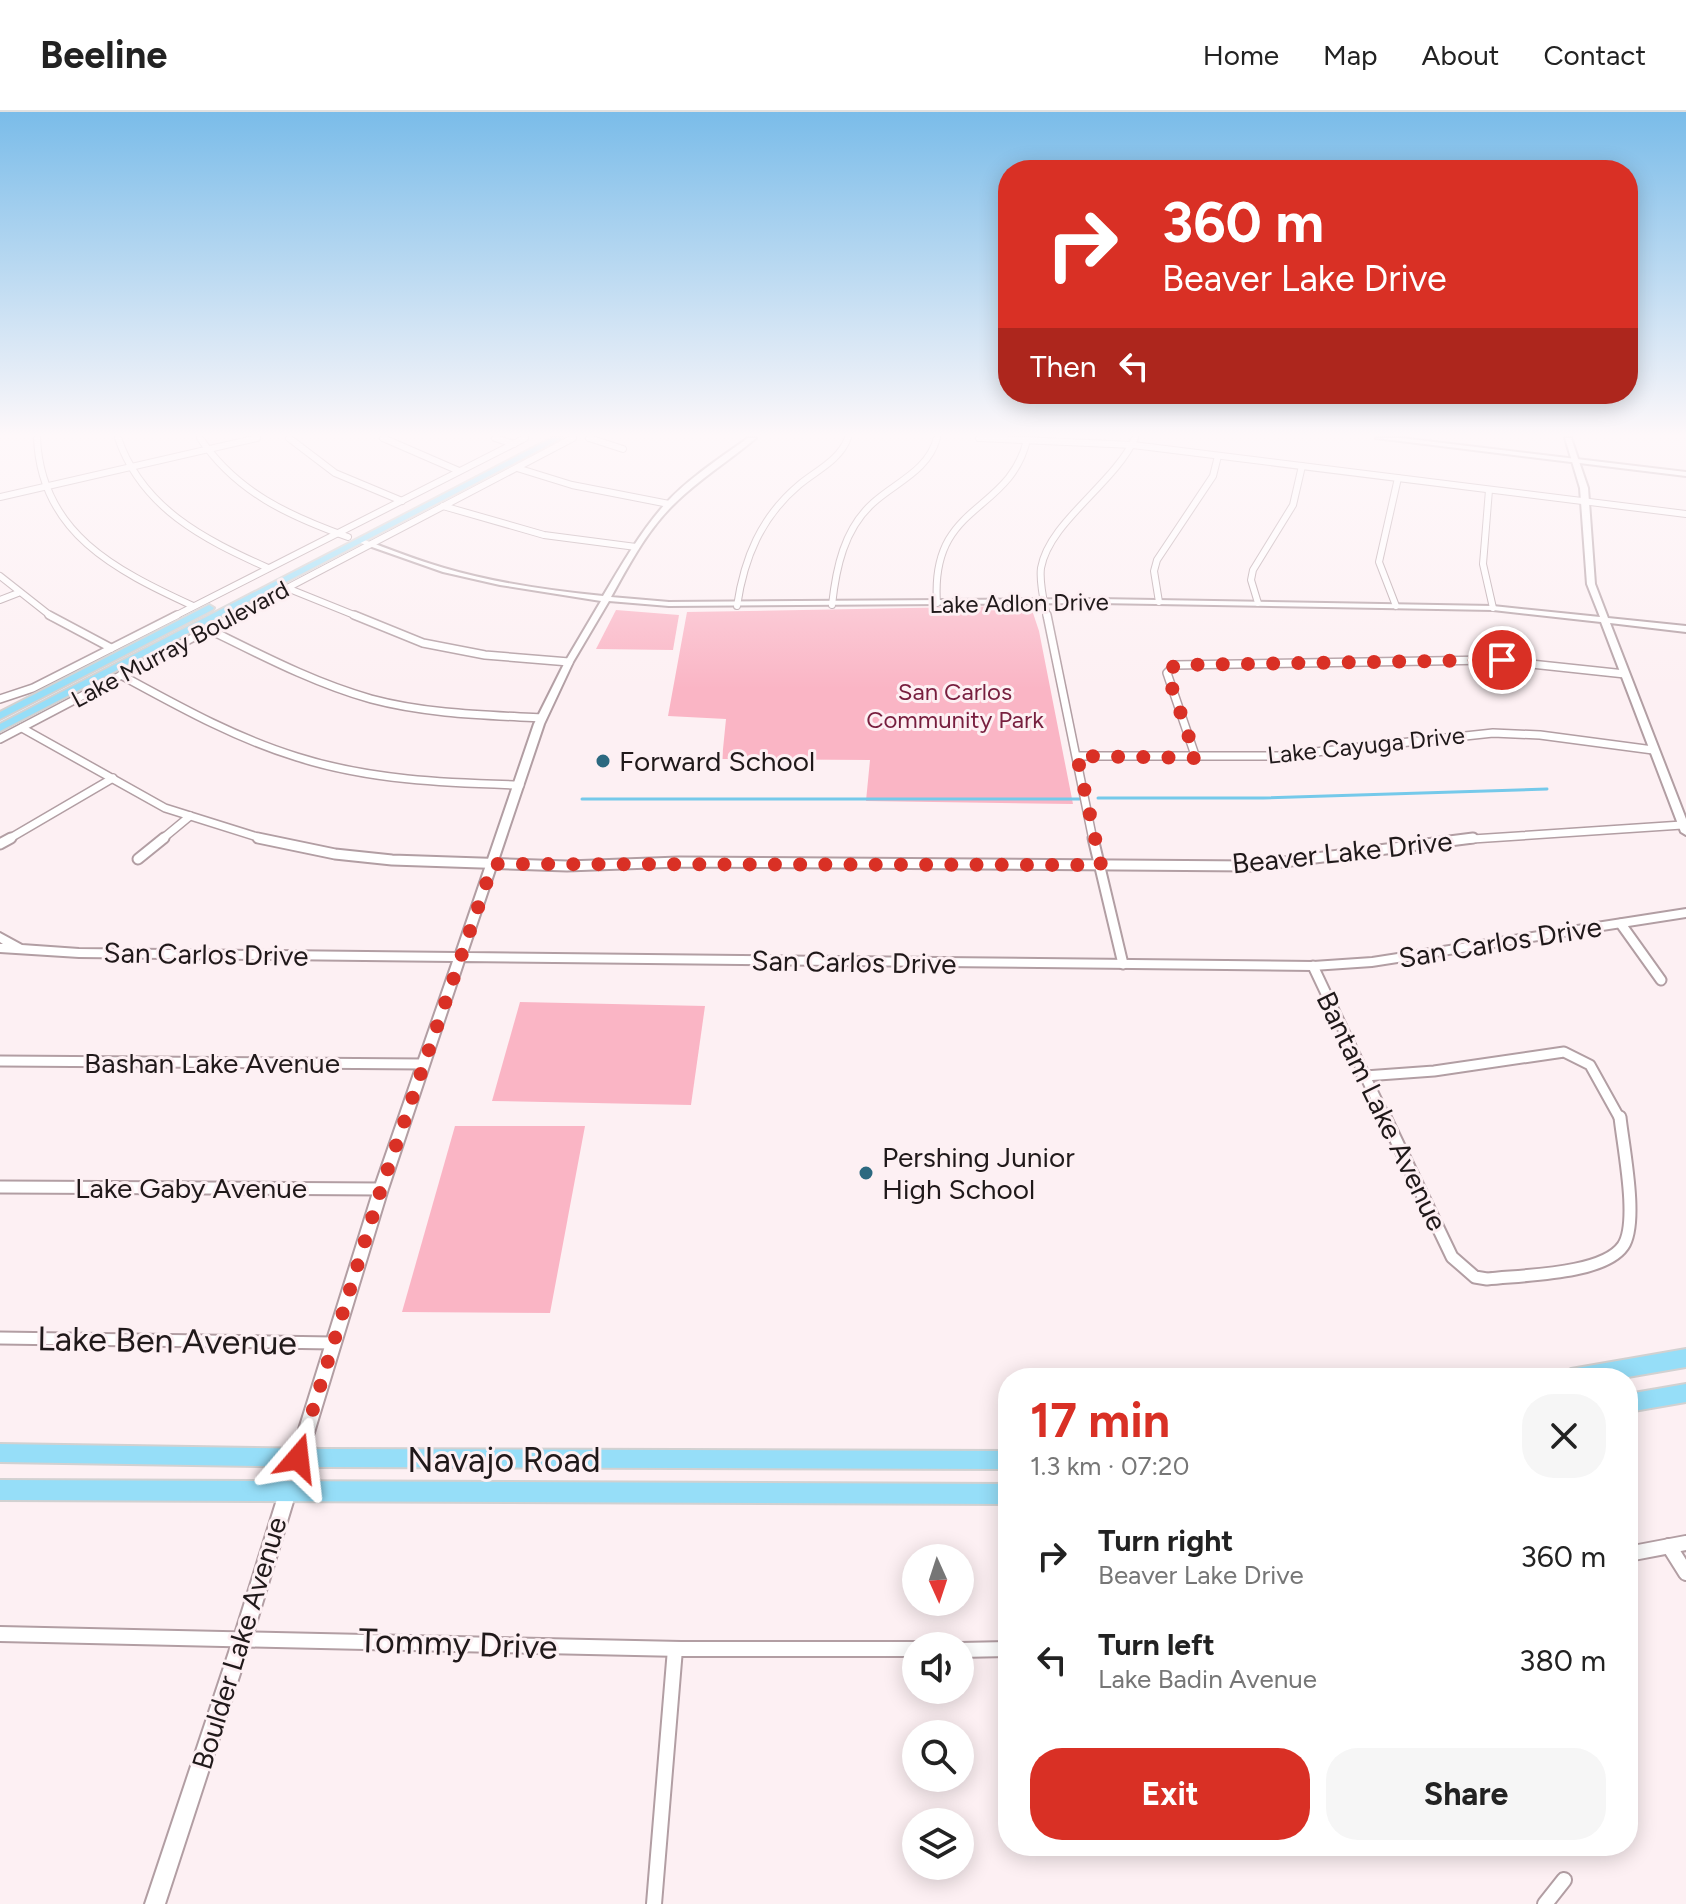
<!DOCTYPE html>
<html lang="en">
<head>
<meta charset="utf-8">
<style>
	:root { --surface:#fff; --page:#f6f6f6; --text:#222; --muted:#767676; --line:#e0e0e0; --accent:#d93025 }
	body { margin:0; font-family:Figtree,sans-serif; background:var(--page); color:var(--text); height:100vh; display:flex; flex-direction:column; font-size:30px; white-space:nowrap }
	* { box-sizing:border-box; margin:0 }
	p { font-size:26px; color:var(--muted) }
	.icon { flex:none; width:44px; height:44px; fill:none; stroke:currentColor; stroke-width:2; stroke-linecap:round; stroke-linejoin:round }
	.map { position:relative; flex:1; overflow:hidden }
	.sheet { position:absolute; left:998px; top:1256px; width:640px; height:488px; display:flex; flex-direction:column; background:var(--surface); border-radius:32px; box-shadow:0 4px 20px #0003 }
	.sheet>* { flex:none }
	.top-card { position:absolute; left:998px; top:48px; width:640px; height:244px; border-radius:32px; box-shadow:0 4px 20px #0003; background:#d93025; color:#fff; overflow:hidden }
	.needle { width:52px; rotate:177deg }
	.fabs { position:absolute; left:902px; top:1432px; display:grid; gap:16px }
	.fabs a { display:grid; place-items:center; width:72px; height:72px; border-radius:50%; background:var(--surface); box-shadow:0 4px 20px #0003; font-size:40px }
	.pin { position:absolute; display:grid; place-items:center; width:68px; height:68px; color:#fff; margin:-34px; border:4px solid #fff; border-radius:50%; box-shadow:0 2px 8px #0007 }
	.me { position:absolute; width:88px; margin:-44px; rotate:17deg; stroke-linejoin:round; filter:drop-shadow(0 0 6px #0008) }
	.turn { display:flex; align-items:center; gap:28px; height:168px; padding:0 32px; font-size:36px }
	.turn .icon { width:104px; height:104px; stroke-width:2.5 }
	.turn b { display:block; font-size:56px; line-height:68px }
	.then { display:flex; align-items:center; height:76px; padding:0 32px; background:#0003; gap:16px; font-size:30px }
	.round { display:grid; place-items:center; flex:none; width:84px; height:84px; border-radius:32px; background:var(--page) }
	.summary { display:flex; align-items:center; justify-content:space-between; height:136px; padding:0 32px }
	h1 { font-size:48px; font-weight:700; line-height:60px; color:var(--accent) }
	.primary-button { display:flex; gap:16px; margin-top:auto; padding:16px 32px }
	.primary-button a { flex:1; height:92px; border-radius:32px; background:var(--accent); color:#fff; font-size:32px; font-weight:700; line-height:92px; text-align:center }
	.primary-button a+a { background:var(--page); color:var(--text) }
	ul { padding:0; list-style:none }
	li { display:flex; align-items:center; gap:24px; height:104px; padding:0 32px }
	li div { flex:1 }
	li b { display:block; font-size:30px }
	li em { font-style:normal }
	header { display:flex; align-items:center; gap:48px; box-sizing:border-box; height:112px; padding:0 40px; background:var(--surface); border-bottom:2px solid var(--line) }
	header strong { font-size:38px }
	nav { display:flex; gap:44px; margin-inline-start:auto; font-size:28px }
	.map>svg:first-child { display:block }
	.green { fill:#fab5c5 }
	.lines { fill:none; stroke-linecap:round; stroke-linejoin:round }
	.stream { stroke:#75c9ea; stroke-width:3 }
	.minor-far4-casing { stroke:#b29ea3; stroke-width:8 }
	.minor-far3-casing { stroke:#b29ea3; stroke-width:10 }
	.minor-far2-casing { stroke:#b29ea3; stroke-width:13 }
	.minor-far1-casing { stroke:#b29ea3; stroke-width:15 }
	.minor-casing { stroke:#b29ea3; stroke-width:18 }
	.tertiary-casing { stroke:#b29ea3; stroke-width:4 }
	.secondary-casing { stroke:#b29ea3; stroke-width:4 }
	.primary-casing { stroke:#d2d1d1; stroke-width:4 }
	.minor-far4 { stroke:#fff; stroke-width:6 }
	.minor-far3 { stroke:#fff; stroke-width:7 }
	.minor-far2 { stroke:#fff; stroke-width:9 }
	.minor-far1 { stroke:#fff; stroke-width:11 }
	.minor { stroke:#fff; stroke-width:14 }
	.tertiary { fill:#fff; fill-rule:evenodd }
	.secondary { fill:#fff; fill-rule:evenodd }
	.primary { fill:#96def8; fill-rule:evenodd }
	.route { stroke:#d93025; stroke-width:14; stroke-dasharray:0 25.2 }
	.poi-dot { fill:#2c6980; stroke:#fdf0f3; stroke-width:3 }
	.labels { text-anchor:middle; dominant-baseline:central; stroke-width:6; stroke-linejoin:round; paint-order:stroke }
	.far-street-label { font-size:24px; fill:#20191a; stroke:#fdf0f3 }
	.far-park-label { font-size:24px; fill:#771e3e; stroke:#fdf0f3 }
	.poi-label { font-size:28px; fill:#20191a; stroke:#fdf0f3; text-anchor:start }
	.street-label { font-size:28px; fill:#20191a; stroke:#fdf0f3 }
	.near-street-label { font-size:34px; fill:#20191a; stroke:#fdf0f3 }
</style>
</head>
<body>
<header>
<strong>Beeline</strong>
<nav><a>Home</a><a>Map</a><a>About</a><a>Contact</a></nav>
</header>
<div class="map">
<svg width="1686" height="1792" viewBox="0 0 1686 1792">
	<rect width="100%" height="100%" fill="#fdf0f3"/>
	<g class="green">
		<polygon points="1025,494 1032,498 1039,519 1073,692 866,689 870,648 722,647 726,607 668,604 687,500"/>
		<polygon points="616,498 679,503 673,538 596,537"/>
		<polygon points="520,890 705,894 691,993 492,989"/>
		<polygon points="455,1014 585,1014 550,1201 402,1200"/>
	</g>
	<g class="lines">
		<g class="stream">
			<polyline points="1098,686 1263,686 1547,677"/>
			<polyline points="582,687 1079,687"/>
		</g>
		<defs>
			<g id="minor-far4">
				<path d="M37,326C41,421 115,458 193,494"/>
				<path d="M118,326C142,396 203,427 268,456"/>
				<path d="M200,326C236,380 289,404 348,425"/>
				<polyline points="289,326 335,361 402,389"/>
				<polyline points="383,326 459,359"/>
				<polyline points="495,326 514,332"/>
				<polyline points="589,326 623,337"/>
				<polyline points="979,326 1133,333 1686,402"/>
				<polyline points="517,356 572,373 669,392"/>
				<polyline points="1489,378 1483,452 1493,496"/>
				<polyline points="0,385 257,326"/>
				<polyline points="443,394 544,423 636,435"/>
				<polyline points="0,464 52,505"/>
				<polyline points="287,476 359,505"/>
				<polyline points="0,488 18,481"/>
				<polyline points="1159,490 1154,459 1157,448 1213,364 1218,344"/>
				<path d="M937,491C930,390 1009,403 1027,328"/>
				<polyline points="1258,491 1251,468 1253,458 1293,393 1302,354"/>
				<path d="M832,493C836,456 844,417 873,391C896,370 928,359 937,326"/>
				<path d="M737,494C744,446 761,405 799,373C817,358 839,349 848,326"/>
				<polyline points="1396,494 1379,450 1398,366"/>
				<polyline points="173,505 525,326"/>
				<polyline points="232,505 573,326"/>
				<path d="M1047,505C1044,490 1039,471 1041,456C1049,410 1114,372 1135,326"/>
			</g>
			<g id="minor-far3">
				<polyline points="49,503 111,536"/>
				<polyline points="354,503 423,531 485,543 569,550"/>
				<polyline points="1047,503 1093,728"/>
				<path d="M208,517C261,543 314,571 371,587C427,602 485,603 542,606"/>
				<path d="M121,563C178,594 235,626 297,645C369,668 445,671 520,673"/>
				<polyline points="0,587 33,576 177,503"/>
				<polyline points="22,616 165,696 267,728"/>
				<polyline points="0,627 236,503"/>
				<polyline points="1077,644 1278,644 1493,621 1540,623 1653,638"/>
				<polyline points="1196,646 1167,561 1175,553 1493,548 1625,562"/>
				<polyline points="7,728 113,666"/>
				<polyline points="161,728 190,704"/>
				<polyline points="1457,728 1682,713"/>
			</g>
			<g id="minor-far2">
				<polyline points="258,726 335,742 392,748 567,754 679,750 1252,754 1473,726"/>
				<polyline points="1093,726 1123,852"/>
				<polyline points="0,732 11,726"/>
				<polyline points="138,747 164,726"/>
				<polyline points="1621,812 1661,868"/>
				<polyline points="1313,854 1365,964"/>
				<polyline points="0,949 424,952"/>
				<polyline points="1362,964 1365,964"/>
				<polyline points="1365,964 1386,1007"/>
				<polyline points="1365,964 1434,959 1564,940 1590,953 1620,1007"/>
			</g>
			<g id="minor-far1">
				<path d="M1385,1005L1452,1145L1475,1165L1487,1167C1521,1163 1603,1163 1623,1134C1639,1111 1623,1034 1620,1005"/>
				<polyline points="0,1075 381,1077"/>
				<polyline points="0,1226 333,1231"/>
			</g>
			<g id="minor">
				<polyline points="1669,1434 1686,1461"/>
				<polyline points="1628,1442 1686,1431"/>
				<polyline points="0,1522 681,1537 916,1537"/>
				<polyline points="960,1538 1008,1537"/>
				<polyline points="654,1792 675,1537"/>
				<polyline points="1545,1792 1564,1768"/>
			</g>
			<path id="tertiary" d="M748,326H756C729,349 699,367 674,392C647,418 629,453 611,485L669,490L1098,487L1493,494L1600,505L1587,472L1580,376L1565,326H1571L1588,376L1595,472L1608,506L1686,514V520L1610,511L1686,707V723L1681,720L1601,510L1493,498L1098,491L669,494L609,489L573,550L544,612L467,841L1313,850L1372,846L1686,797V805L1372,854L1313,858L464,849L388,1077L252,1525L165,1792H145L234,1525L374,1077L453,849L79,845L0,840V832H3L0,830V821L22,833L79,837L456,841L534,612L565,550L601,489L500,473L443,460L355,429L362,427C389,437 416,448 444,456C495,471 551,479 603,484C622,452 641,419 666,391C689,366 720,346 748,326Z"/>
			<polygon id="secondary" points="1376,326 1401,326 1686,360 1686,364"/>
			<g id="primary">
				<polygon points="552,326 562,326 0,619 0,612"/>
				<polygon points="209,493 214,496 212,498 0,607 0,600"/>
				<polygon points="1686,1237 1686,1255 1622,1266 1562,1266 1565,1260 1571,1257"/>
				<polygon points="1686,1272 1686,1290 1628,1300 1628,1282"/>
				<polygon points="0,1332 322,1337 1008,1339 1008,1357 322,1355 0,1350"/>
				<polygon points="0,1368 1008,1372 1008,1392 0,1388"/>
			</g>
		</defs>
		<use href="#minor-far4" class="minor-far4-casing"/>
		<use href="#minor-far3" class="minor-far3-casing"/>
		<use href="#minor-far2" class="minor-far2-casing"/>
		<use href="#minor-far1" class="minor-far1-casing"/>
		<use href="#minor" class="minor-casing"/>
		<use href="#tertiary" class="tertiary-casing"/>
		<use href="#secondary" class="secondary-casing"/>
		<use href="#primary" class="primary-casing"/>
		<use href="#minor-far4" class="minor-far4"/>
		<use href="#minor-far3" class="minor-far3"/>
		<use href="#minor-far2" class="minor-far2"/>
		<use href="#minor-far1" class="minor-far1"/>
		<use href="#minor" class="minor"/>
		<use href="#tertiary" class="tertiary"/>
		<use href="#secondary" class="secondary"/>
		<use href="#primary" class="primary"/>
	</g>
	<linearGradient id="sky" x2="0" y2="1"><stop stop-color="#7abce9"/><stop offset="0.56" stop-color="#fef8fa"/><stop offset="1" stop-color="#fef8fa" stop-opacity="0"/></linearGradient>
	<rect width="1686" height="577" fill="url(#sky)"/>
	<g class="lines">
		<polyline class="route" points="298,1346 381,1077 493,752 1101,753 1077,644 1196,646 1167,561 1175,553 1502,548"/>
	</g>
	<g class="poi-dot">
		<circle cx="603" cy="649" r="8"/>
		<circle cx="866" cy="1061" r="8"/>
	</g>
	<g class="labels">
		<g class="far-street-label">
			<text transform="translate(1019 491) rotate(-1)">Lake Adlon Drive</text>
			<text transform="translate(180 532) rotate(-28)">Lake Murray Boulevard</text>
			<text transform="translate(1366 633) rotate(-6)">Lake Cayuga Drive</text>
		</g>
		<g class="far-park-label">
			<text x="955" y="579">San Carlos<tspan x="955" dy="28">Community Park</tspan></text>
		</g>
		<g class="poi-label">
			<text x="619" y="649">Forward School</text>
			<text x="882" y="1045">Pershing Junior<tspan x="882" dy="32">High School</tspan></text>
		</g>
		<g class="street-label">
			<text transform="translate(1342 740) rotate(-6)">Beaver Lake Drive</text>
			<text transform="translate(1500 830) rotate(-9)">San Carlos Drive</text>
			<text transform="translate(206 842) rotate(1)">San Carlos Drive</text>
			<text transform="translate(854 850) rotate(1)">San Carlos Drive</text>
			<text x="212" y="951">Bashan Lake Avenue</text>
			<text transform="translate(1382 999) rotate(64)">Bantam Lake Avenue</text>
			<text x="191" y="1076">Lake Gaby Avenue</text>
			<text transform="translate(239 1531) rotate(-73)">Boulder Lake Avenue</text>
		</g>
		<g class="near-street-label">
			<text transform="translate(167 1229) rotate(1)">Lake Ben Avenue</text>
			<text x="504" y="1348">Navajo Road</text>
			<text transform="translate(458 1532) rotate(2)">Tommy Drive</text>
		</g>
	</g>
</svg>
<div class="fabs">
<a><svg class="needle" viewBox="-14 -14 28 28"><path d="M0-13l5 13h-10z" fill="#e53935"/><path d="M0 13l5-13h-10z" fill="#767676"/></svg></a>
<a><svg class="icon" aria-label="sound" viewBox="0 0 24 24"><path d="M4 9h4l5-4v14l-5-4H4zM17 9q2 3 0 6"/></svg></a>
<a><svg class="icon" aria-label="search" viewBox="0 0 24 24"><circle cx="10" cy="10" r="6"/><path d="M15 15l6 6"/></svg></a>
<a><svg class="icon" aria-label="layers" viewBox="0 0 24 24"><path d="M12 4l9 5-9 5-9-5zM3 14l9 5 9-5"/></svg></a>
</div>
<div class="pin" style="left:1502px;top:548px;background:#d93025"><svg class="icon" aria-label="arrive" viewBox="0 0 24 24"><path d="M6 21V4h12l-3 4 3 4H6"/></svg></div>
<svg class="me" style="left:298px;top:1346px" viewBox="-20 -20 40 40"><path d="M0-17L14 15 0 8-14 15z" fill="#d93025" stroke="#fff" stroke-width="4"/></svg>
<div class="top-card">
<div class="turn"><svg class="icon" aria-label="right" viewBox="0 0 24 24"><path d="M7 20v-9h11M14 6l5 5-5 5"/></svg><div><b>360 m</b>Beaver Lake Drive</div></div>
<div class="then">Then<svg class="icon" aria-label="left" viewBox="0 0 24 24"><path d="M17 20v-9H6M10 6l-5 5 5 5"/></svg></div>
</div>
<section class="sheet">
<div class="summary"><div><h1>17 min</h1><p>1.3 km · 07:20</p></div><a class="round"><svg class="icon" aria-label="close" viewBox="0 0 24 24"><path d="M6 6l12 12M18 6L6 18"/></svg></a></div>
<ul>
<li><svg class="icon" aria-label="right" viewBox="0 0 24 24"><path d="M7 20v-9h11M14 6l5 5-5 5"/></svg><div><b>Turn right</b><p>Beaver Lake Drive</p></div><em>360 m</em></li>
<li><svg class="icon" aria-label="left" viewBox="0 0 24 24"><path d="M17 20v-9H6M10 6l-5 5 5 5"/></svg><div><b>Turn left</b><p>Lake Badin Avenue</p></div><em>380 m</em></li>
</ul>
<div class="primary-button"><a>Exit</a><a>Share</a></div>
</section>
</div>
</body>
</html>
